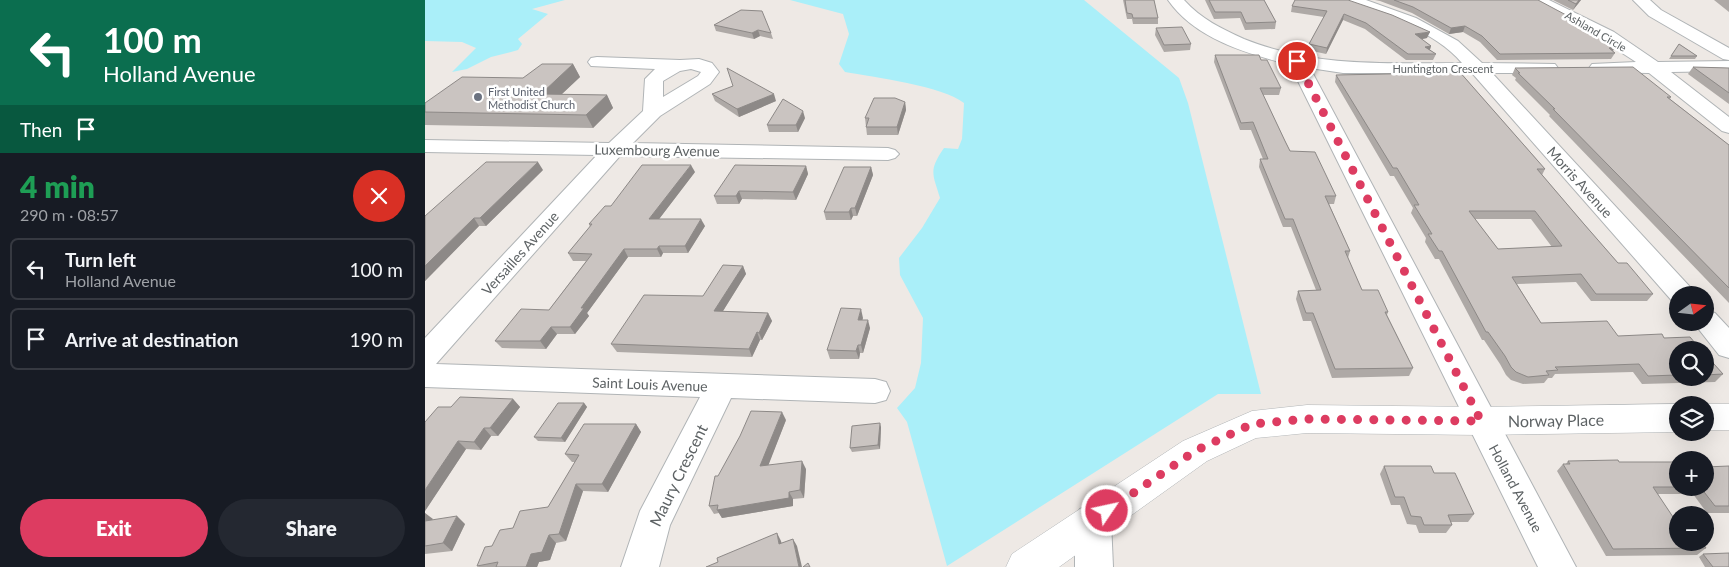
<!DOCTYPE html>
<html lang="en">
<head>
<meta charset="utf-8">
<style>
	:root { --surface:#171b24; --page:#242831; --text:#f1f3f6; --muted:#9ea1a6; --line:#363941; --accent:#dd3c61 }
	body { margin:0; font-family:Lato,sans-serif; background:var(--page); color:var(--text); height:100vh; display:flex; flex-direction:column; font-size:19px; white-space:nowrap }
	* { box-sizing:border-box; margin:0 }
	p { font-size:16px; color:var(--muted) }
	.icon { flex:none; width:28px; height:28px; fill:none; stroke:currentColor; stroke-width:2; stroke-linecap:round; stroke-linejoin:round }
	.map { position:relative; flex:1; overflow:hidden }
	.drawer { display:flex; flex-direction:column; background:var(--surface); width:425px }
	.drawer>* { flex:none }
	.guide { background:#0b6e4f; color:#fff; overflow:hidden }
	.needle { width:32px; rotate:75deg }
	.buttons { position:absolute; left:1244px; top:286px; display:grid; gap:10px }
	.buttons a { display:grid; place-items:center; width:45px; height:45px; border-radius:50%; background:var(--surface); box-shadow:0 5px 20px #0002; font-size:25px }
	.pin { position:absolute; display:grid; place-items:center; width:42px; height:42px; color:#fff; margin:-21px; border:2px solid #fff; border-radius:50%; box-shadow:0 1px 5px #0007 }
	.me { position:absolute; width:55px; margin:-28px; rotate:56deg; stroke-linejoin:round; filter:drop-shadow(0 0 4px #0008) }
	.turn { display:flex; align-items:center; gap:18px; height:105px; padding:0 20px; font-size:22px }
	.turn .icon { width:65px; height:65px; stroke-width:2.5 }
	.turn b { display:block; font-size:35px; line-height:42px }
	.then { display:flex; align-items:center; height:48px; padding:0 20px; background:#0003; gap:10px; font-size:19px }
	.round { display:grid; place-items:center; flex:none; width:52px; height:52px; border-radius:26px; background:var(--page) }
	.headline { display:flex; align-items:center; justify-content:space-between; height:85px; padding:0 20px }
	h1 { font-size:30px; font-weight:800; line-height:38px; color:#1e9e55 }
	.button { display:flex; gap:10px; margin-top:auto; padding:10px 20px }
	.button a { flex:1; height:58px; border-radius:30px; background:var(--accent); color:#fff; font-size:20px; font-weight:800; line-height:58px; text-align:center }
	.button a+a { background:var(--page); color:var(--text) }
	ul { padding:0; list-style:none }
	li { display:flex; align-items:center; gap:15px; height:62px; margin:0 10px 8px; padding:0 10px; border:2px solid var(--line); border-radius:8px }
	li div { flex:1 }
	li b { display:block; font-size:19px }
	li em { font-style:normal }
	main { display:flex; flex:1; min-height:0 }
	.map>svg:first-child { display:block }
	.water { fill:#aaeff9 }
	.lines { fill:none; stroke-linecap:round; stroke-linejoin:round }
	.minor-casing { stroke:#b0b4b6; stroke-width:2 }
	.tertiary-casing { stroke:#b0b4b6; stroke-width:1 }
	.minor { fill:#fff; fill-rule:evenodd }
	.tertiary { fill:#fff; fill-rule:evenodd }
	.wall { fill:#aea9a6; fill-rule:evenodd }
	.shaded-wall { fill:#8d8987 }
	.building { fill:#cac4c1; stroke:#8d8987; fill-rule:evenodd }
	.route { stroke:#dd3c61; stroke-width:9; stroke-dasharray:0 16.2 }
	.worship-dot { fill:#6b7280; stroke:#fff; stroke-width:2 }
	.labels { text-anchor:middle; dominant-baseline:central; stroke-width:5; stroke-linejoin:round; paint-order:stroke }
	.far-street-label { font-size:11px; fill:#5d6264; stroke:#fff }
	.far-worship-label { font-size:11px; fill:#5b616d; stroke:#fff; text-anchor:start }
	.street-label { font-size:14px; fill:#5d6264; stroke:#fff }
	.near-street-label { font-size:16px; fill:#5d6264; stroke:#fff }
</style>
</head>
<body>
<main>
<section class="drawer">
<div class="guide">
<div class="turn"><svg class="icon" aria-label="left" viewBox="0 0 24 24"><path d="M17 20v-9H6M10 6l-5 5 5 5"/></svg><div><b>100 m</b>Holland Avenue</div></div>
<div class="then">Then<svg class="icon" aria-label="arrive" viewBox="0 0 24 24"><path d="M6 21V4h12l-3 4 3 4H6"/></svg></div>
</div>
<div class="headline"><div><h1>4 min</h1><p>290 m · 08:57</p></div><a class="round" style="background:#d93025;color:#fff"><svg class="icon" aria-label="close" viewBox="0 0 24 24"><path d="M6 6l12 12M18 6L6 18"/></svg></a></div>
<ul>
<li><svg class="icon" aria-label="left" viewBox="0 0 24 24"><path d="M17 20v-9H6M10 6l-5 5 5 5"/></svg><div><b>Turn left</b><p>Holland Avenue</p></div><em>100 m</em></li>
<li><svg class="icon" aria-label="arrive" viewBox="0 0 24 24"><path d="M6 21V4h12l-3 4 3 4H6"/></svg><div><b>Arrive at destination</b></div><em>190 m</em></li>
</ul>
<div class="button"><a>Exit</a><a>Share</a></div>
</section>
<div class="map">
<svg width="1304" height="567" viewBox="0 0 1304 567">
	<rect width="100%" height="100%" fill="#eee9e5"/>
	<g class="water">
		<polygon points="0,0 140,0 107,9 123,14 93,39 97,44 93,50 86,52 66,57 42,69 27,72 51,48 37,42 0,41"/>
		<path d="M365,0H659L754,78L763,103L836,394H793L522,566L482,422L472,408L490,388L496,363L498,318L475,275L474,258L497,228L515,198C508,174 503,171 519,148L533,149L537,139L539,103C518,86 448,77 420,72L414,64L424,34L418,14Z"/>
	</g>
	<g class="lines">
		<defs>
			<g id="minor">
				<path d="M743,0H759C776,19 797,29 819,39C892,68 961,63 1037,63C1009,30 959,15 919,3L916,0H941L991,18L1033,41L1057,63L1130,64L1133,68L1130,72L1124,73H1067L1266,288L1270,295H1252V303L1248,302L1047,73H918L885,68L1151,567H1113L865,65C821,53 770,39 743,0Z"/>
				<polygon points="1104,0 1124,0 1189,32 1233,62 1304,61 1304,71 1246,72 1304,117 1304,133 1297,131 1224,73 1167,72 1164,68 1167,64 1211,62 1177,40 1107,3"/>
				<polygon points="1208,0 1225,0 1236,10 1304,48 1304,60 1298,59 1224,16"/>
				<path d="M172,57L255,60L274,59L287,63L294,72L285,84L235,116L208,143L463,148L470,150L474,154L470,158L463,160L195,156L11,364L450,379L461,382L465,391L461,400L450,403L306,398L245,525L234,567H196L215,511L275,397L0,387V338L172,155L0,152V140L184,143L218,111L220,79L230,69L166,66L163,62L166,58ZM266,69L276,72L273,76L238,97V81L255,71Z"/>
				<polygon points="1280,310 1290,313 1304,328 1304,358 1294,355 1268,322 1280,322"/>
				<polygon points="668,505 681,509 686,521 688,567 650,567 650,521 655,509"/>
			</g>
			<g id="tertiary">
				<polygon points="1252,404 1252,432 1056,435 882,433 831,438 782,461 634,567 581,567 587,554 758,441 827,411 882,405 1056,407"/>
				<polygon points="1280,404 1304,404 1304,430 1280,430 1280,405 1276,405"/>
			</g>
		</defs>
		<use href="#minor" class="minor-casing"/>
		<use href="#tertiary" class="tertiary-casing"/>
		<use href="#minor" class="minor"/>
		<use href="#tertiary" class="tertiary"/>
	</g>
	<g class="wall">
		<polygon points="698,0 729,0 733,18 733,24 708,24 707,19 702,19"/>
		<polygon points="780,0 839,0 851,22 850,29 820,30 815,18 789,19"/>
		<polygon points="870,0 1002,38 996,39 1006,46 1005,50 1011,54 1008,60 981,60 940,29 918,20 901,54 883,50 884,44 899,17 866,12 867,6"/>
		<polygon points="950,0 1113,0 1190,53 1186,59 1072,60 1055,42 1038,32 1024,34 987,13 955,1"/>
		<polygon points="1128,0 1156,0 1148,10"/>
		<polygon points="1289,0 1304,0 1304,12"/>
		<polygon points="316,10 346,33 348,39 335,36 329,39 291,31 289,25"/>
		<polygon points="731,28 766,44 765,50 739,52 730,35"/>
		<polygon points="1254,44 1272,56 1270,59 1244,59"/>
		<polygon points="790,55 836,60 856,88 854,95 838,95 865,151 911,196 909,204 904,204 925,251 923,258 937,290 963,312 962,315 988,368 984,376 907,378 886,321 878,321 871,299 873,291 891,290 866,227 858,227 834,167 835,159 838,159 826,130 815,130 789,62"/>
		<polygon points="148,64 155,77 137,94 182,95 188,108 168,128 0,125 0,112 98,78"/>
		<polygon points="1268,67 1304,68 1304,104 1263,74"/>
		<path d="M1002,68L1033,70L1120,169L1117,175L1159,224L1193,263L1228,294L1222,301H1166L1151,282L1092,284L1116,323L1193,336L1252,350V378H1280V354L1298,374L1290,382L1217,384L1208,372L1130,374L1127,378H1123L1119,383L1098,384L1086,380L1081,375L1075,364L1059,340H1057L1014,259H1010L1000,242L1001,238L986,213L988,208L969,176H965L910,82L911,75L1000,73ZM1050,219H1106L1127,247L1073,249Z"/>
		<polygon points="1090,68 1246,97 1245,99 1304,145 1304,303 1124,116 1125,115 1090,80 1091,78 1087,75"/>
		<polygon points="287,94 351,101 314,117 290,101"/>
		<polygon points="480,102 481,110 473,135 442,135 440,118"/>
		<polygon points="380,118 373,132 344,132 342,125"/>
		<polygon points="381,166 383,174 371,200 317,199 314,204 292,204 289,196"/>
		<polygon points="446,167 448,175 432,216 428,216 426,220 401,220 399,212"/>
		<polygon points="118,170 61,226 54,226 0,281 0,216"/>
		<polygon points="270,172 234,219 280,226 263,253 238,253 236,257 203,257 162,313 164,316 150,334 132,334 121,349 77,348 70,341 124,310 161,261 148,261 143,253 165,227 164,224 186,206"/>
		<polygon points="318,266 321,274 298,311 343,313 347,321 337,340 335,340 327,357 192,352 186,344 278,296"/>
		<polygon points="438,318 437,320 445,328 438,353 435,353 434,359 405,359 402,350"/>
		<polygon points="88,399 95,407 73,436 66,436 56,450 41,449 0,511 26,407"/>
		<polygon points="159,403 162,407 140,442 113,441 109,437"/>
		<polygon points="361,420 343,465 381,469 379,498 368,499 368,506 297,518 294,513 289,514 284,506"/>
		<polygon points="211,424 216,432 183,492 158,491 141,541 131,543 125,560 114,562 112,567 54,567 52,566 67,546 88,528 123,507 150,462 147,462 140,454"/>
		<polygon points="456,427 455,449 427,452 425,448"/>
		<polygon points="1143,461 1194,462 1252,465 1252,488 1280,488 1304,466 1304,513 1282,513 1268,494 1233,494 1252,542 1281,548 1272,555 1181,556 1132,471 1138,464 1141,464"/>
		<polygon points="959,466 1009,473 1049,514 1043,522 1026,522 1027,525 1021,533 994,533 991,525 982,524 975,505 966,505 955,474"/>
		<polygon points="0,513 7,520 40,524 27,551 0,554"/>
		<polygon points="1278,554 1304,567 1280,567 1274,557"/>
	</g>
	<g class="shaded-wall">
		<polygon points="1154,0 1156,0 1148,10 1151,4"/>
		<polygon points="919,14 918,20 901,54 902,48"/>
		<polygon points="1040,26 1038,32 1024,34 1026,28"/>
		<polygon points="333,30 335,36 329,39 327,33"/>
		<polygon points="1005,32 1002,38 988,41 990,34"/>
		<polygon points="1006,46 1004,52 1000,47"/>
		<polygon points="1190,47 1187,53 1184,48"/>
		<polygon points="148,64 155,77 123,107 116,94"/>
		<polygon points="349,94 351,101 314,117 312,109"/>
		<polygon points="182,95 188,108 168,128 161,115"/>
		<polygon points="480,102 481,110 473,135 472,127"/>
		<polygon points="378,111 380,118 373,132 371,125"/>
		<polygon points="113,162 118,170 61,226 55,218"/>
		<polygon points="266,165 270,172 228,227 224,219"/>
		<polygon points="381,166 383,174 371,200 368,192"/>
		<polygon points="446,167 448,175 432,216 430,208"/>
		<polygon points="314,191 317,199 314,204 311,196"/>
		<polygon points="426,208 428,216 426,220 424,212"/>
		<polygon points="49,218 54,226 0,281 0,266"/>
		<polygon points="276,219 280,226 263,253 260,246"/>
		<polygon points="234,246 238,253 236,257 232,249"/>
		<polygon points="199,249 203,257 162,313 164,316 150,334 145,327 156,308"/>
		<polygon points="318,266 321,274 293,319 289,311"/>
		<polygon points="436,309 438,318 435,328 433,320"/>
		<polygon points="343,313 347,321 337,340 334,333"/>
		<polygon points="443,320 445,328 438,353 436,345"/>
		<polygon points="126,327 132,334 121,349 115,341"/>
		<polygon points="332,332 335,340 327,357 324,349"/>
		<polygon points="433,345 435,353 434,359 431,351"/>
		<polygon points="88,399 95,407 73,436 65,428"/>
		<polygon points="159,403 162,407 140,442 136,438"/>
		<polygon points="357,412 361,420 340,474 335,466"/>
		<polygon points="455,423 456,427 455,449 453,445"/>
		<polygon points="211,424 216,432 183,492 177,484"/>
		<polygon points="59,428 66,436 56,450 49,442"/>
		<polygon points="33,441 41,449 0,511 0,490"/>
		<polygon points="377,461 381,469 379,498 375,490"/>
		<polygon points="151,484 158,491 141,541 134,534"/>
		<polygon points="364,492 368,499 368,506 297,518 292,510"/>
		<polygon points="0,513 8,519 1,529 0,528"/>
		<polygon points="32,516 40,524 27,551 18,543"/>
		<polygon points="352,533 356,541 359,552 354,544"/>
		<polygon points="124,535 131,543 125,560 114,562 112,567 101,567 106,554"/>
		<polygon points="368,539 372,546 377,567 374,567"/>
	</g>
	<g class="building">
		<polygon points="700,0 729,0 733,18 708,18 707,14 702,13"/>
		<polygon points="784,0 839,0 851,22 821,23 816,12 790,12"/>
		<polygon points="870,0 923,0 967,15 1005,32 990,34 1006,46 1000,47 1011,54 983,54 941,23 919,14 902,48 884,44 902,11 867,6"/>
		<polygon points="969,0 1113,0 1171,31 1190,47 1184,48 1190,53 1075,54 1057,36 1040,26 1026,28 988,7"/>
		<polygon points="1143,0 1154,0 1151,4"/>
		<polygon points="316,10 337,11 346,33 333,30 327,33 289,25"/>
		<polygon points="757,27 766,44 739,45 731,28"/>
		<polygon points="1254,44 1272,56 1246,56"/>
		<polygon points="790,55 834,55 836,60 842,60 856,88 835,88 860,141 865,151 890,152 911,196 900,196 925,251 920,251 937,290 953,290 963,312 960,312 988,368 910,369 888,313 881,313 873,291 896,290 868,219 860,219 835,159 843,159 828,122 816,123"/>
		<polygon points="117,64 148,64 116,94 182,95 161,115 0,112 0,103 37,77 98,78"/>
		<polygon points="1208,67 1246,97 1242,97 1304,145 1304,288 1128,109 1130,109 1093,73 1095,73 1090,68"/>
		<polygon points="1268,67 1304,68 1304,93"/>
		<polygon points="302,68 349,94 312,109 287,94 308,86"/>
		<path d="M1002,68L1033,70L1120,169H1112L1159,224L1193,263H1202L1228,294H1171L1156,274L1087,277L1116,323L1182,321L1193,336L1237,334L1239,338L1265,337L1276,350H1252V375L1223,376L1214,364L1130,367L1133,370L1121,371L1124,375L1103,377L1091,372L1086,367L1080,356L1063,332H1061L1017,251H1014L1003,234H1007L989,205H994L972,168H968L911,75L1009,73ZM1044,211H1110L1137,246L1073,249Z"/>
		<polygon points="449,98 470,98 480,102 472,127 441,127 444,118 440,118"/>
		<polygon points="358,99 378,111 371,125 342,125"/>
		<polygon points="61,162 113,162 55,218 49,218 0,266 0,216"/>
		<polygon points="217,165 266,165 224,219 276,219 260,246 234,246 232,249 199,249 156,308 159,308 145,327 126,327 115,341 70,341 96,309 124,310 167,254 143,253 167,224 164,224 180,206 186,206"/>
		<polygon points="310,165 381,166 368,192 314,191 311,196 289,196"/>
		<polygon points="419,167 446,167 430,208 426,208 424,212 399,212"/>
		<polygon points="298,265 318,266 289,311 343,313 334,333 332,332 324,349 186,344 219,295 278,296"/>
		<polygon points="416,308 436,309 433,320 443,320 436,345 433,345 431,351 402,350"/>
		<polygon points="1280,354 1298,374 1280,375"/>
		<polygon points="35,397 88,399 65,428 59,428 49,442 33,441 0,490 0,422 13,407 26,407"/>
		<polygon points="133,403 159,403 136,438 109,437"/>
		<polygon points="326,411 357,412 335,466 377,461 375,490 364,492 364,498 292,510 293,505 284,506 290,476 293,476 315,436"/>
		<polygon points="455,423 453,445 425,448 427,426"/>
		<polygon points="159,424 211,424 177,484 151,484 134,534 124,535 117,552 106,554 101,567 71,567 73,562 52,566 60,547 67,546 75,530 88,528 95,511 123,507 154,455 140,454"/>
		<polygon points="1193,460 1194,462 1250,462 1252,465 1252,487 1228,487 1252,523 1252,542 1277,542 1281,548 1188,549 1138,464 1145,464 1143,461"/>
		<polygon points="959,466 1006,466 1009,473 1030,473 1049,514 1023,515 1027,525 999,525 996,517 986,516 979,497 970,497"/>
		<polygon points="1304,466 1304,506 1290,506 1276,488 1280,488 1280,467"/>
		<polygon points="32,516 18,543 0,546 0,521"/>
		<polygon points="352,533 354,544 368,539 374,567 281,567 293,562 292,558"/>
		<polygon points="1304,553 1304,567 1288,567 1278,554"/>
		<polygon points="383,563 385,567 378,567"/>
	</g>
	<g class="lines">
		<polyline class="route" points="682,511 770,451 827,424 882,419 1056,421 872,61"/>
	</g>
	<circle class="worship-dot" cx="53" cy="97" r="5"/>
	<g class="labels">
		<g class="far-street-label">
			<text transform="translate(1171 31) rotate(30)">Ashland Circle</text>
			<text x="1018" y="68">Huntington Crescent</text>
		</g>
		<g class="far-worship-label">
			<text x="63" y="91">First United<tspan x="63" dy="13">Methodist Church</tspan></text>
		</g>
		<g class="street-label">
			<text transform="translate(232 150) rotate(1)">Luxembourg Avenue</text>
			<text transform="translate(1155 182) rotate(48)">Morris Avenue</text>
			<text transform="translate(95 253) rotate(-48)">Versailles Avenue</text>
			<text transform="translate(225 384) rotate(2)">Saint Louis Avenue</text>
			<text transform="translate(1091 488) rotate(62)">Holland Avenue</text>
		</g>
		<g class="near-street-label">
			<text transform="translate(1131 420) rotate(-1)">Norway Place</text>
			<text transform="translate(253 475) rotate(-64)">Maury Crescent</text>
		</g>
	</g>
</svg>
<div class="buttons">
<a><svg class="needle" viewBox="-14 -14 28 28"><path d="M0-13l5 13h-10z" fill="#e53935"/><path d="M0 13l5-13h-10z" fill="#9ea1a6"/></svg></a>
<a><svg class="icon" aria-label="search" viewBox="0 0 24 24"><circle cx="10" cy="10" r="6"/><path d="M15 15l6 6"/></svg></a>
<a><svg class="icon" aria-label="layers" viewBox="0 0 24 24"><path d="M12 4l9 5-9 5-9-5zM3 14l9 5 9-5"/></svg></a>
<a>+</a>
<a>−</a>
</div>
<div class="pin" style="left:872px;top:61px;background:#d93025"><svg class="icon" aria-label="arrive" viewBox="0 0 24 24"><path d="M6 21V4h12l-3 4 3 4H6"/></svg></div>
<svg class="me" style="left:682px;top:511px" viewBox="-20 -20 40 40"><circle r="17" fill="#dd3c61" stroke="#fff" stroke-width="3"/><path d="M0-11L8 9 0 5-8 9z" fill="#fff"/></svg>
</div>
</main>
</body>
</html>
